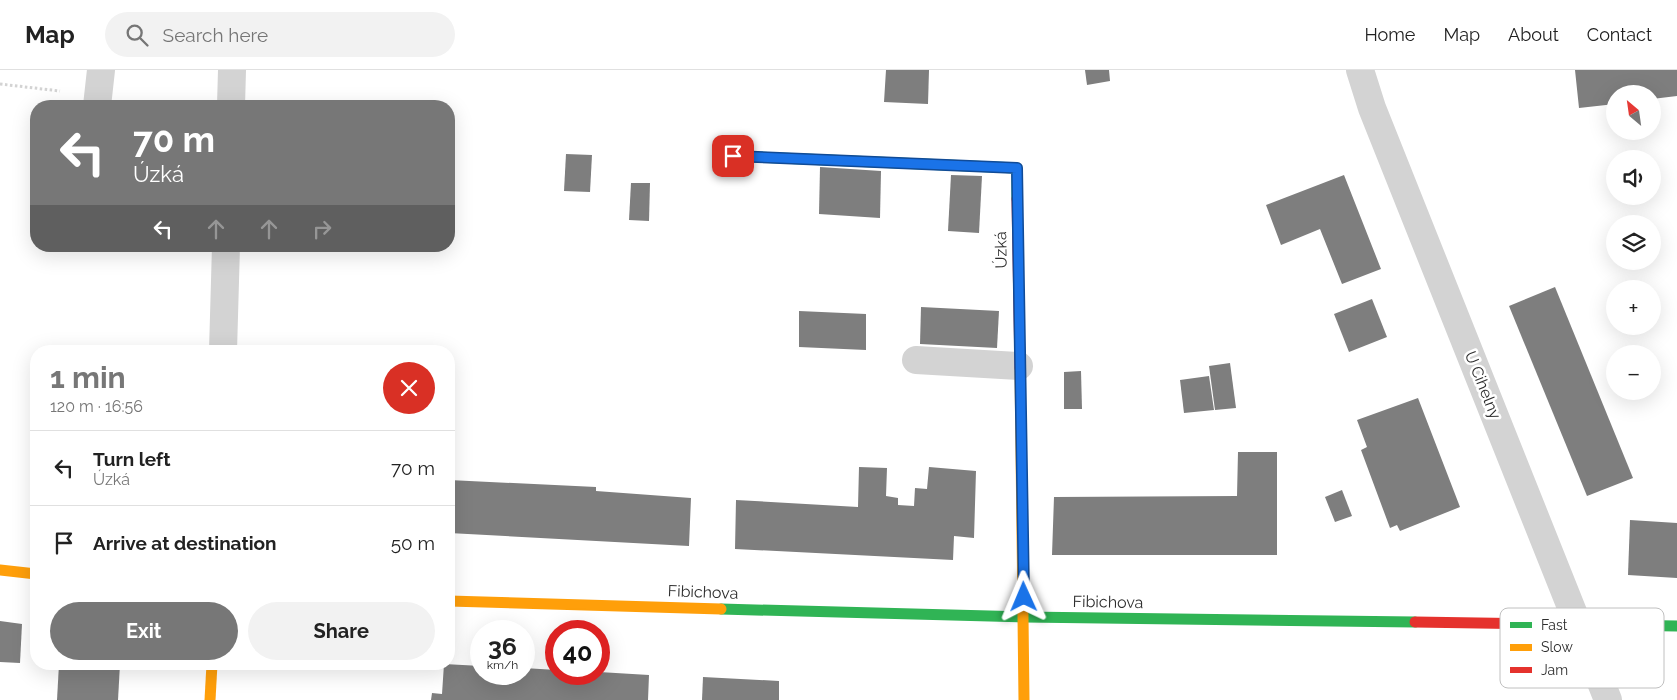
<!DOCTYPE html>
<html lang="en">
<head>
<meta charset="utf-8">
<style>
	:root { --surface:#fff; --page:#f2f2f2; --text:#222; --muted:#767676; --line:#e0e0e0; --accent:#777 }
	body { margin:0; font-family:Raleway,sans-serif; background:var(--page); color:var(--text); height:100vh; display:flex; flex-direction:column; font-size:19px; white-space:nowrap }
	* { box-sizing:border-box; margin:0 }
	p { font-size:16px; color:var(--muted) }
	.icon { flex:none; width:28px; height:28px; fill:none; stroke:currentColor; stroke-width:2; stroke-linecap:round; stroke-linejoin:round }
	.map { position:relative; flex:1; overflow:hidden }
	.panel { position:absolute; left:30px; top:275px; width:425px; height:325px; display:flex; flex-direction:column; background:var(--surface); border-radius:20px; box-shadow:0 5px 20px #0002 }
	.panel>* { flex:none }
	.hud { position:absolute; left:30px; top:30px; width:425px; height:152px; border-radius:20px; box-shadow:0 5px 20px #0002; background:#777; color:#fff; overflow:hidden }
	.needle { width:32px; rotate:331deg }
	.tools { position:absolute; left:1606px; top:15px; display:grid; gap:10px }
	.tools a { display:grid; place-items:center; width:55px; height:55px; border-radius:50%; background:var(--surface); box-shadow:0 5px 20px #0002; font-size:25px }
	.speed { position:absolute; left:470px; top:550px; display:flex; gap:10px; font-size:25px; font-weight:700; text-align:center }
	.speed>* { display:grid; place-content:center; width:65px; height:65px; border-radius:50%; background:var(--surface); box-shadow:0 5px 20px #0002; line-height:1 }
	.speed small { font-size:12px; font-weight:400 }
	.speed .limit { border:8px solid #d22; background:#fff; color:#111 }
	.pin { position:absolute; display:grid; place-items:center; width:42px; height:42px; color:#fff; margin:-21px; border-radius:10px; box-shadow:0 2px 8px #0006 }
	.me { position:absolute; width:55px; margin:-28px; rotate:359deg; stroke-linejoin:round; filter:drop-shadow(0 0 4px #0008) }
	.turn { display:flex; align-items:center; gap:18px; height:105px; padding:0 20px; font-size:22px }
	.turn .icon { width:65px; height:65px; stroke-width:2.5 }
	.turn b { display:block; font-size:35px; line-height:42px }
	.lanes { display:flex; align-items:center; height:48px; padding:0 20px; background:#0003; justify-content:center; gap:25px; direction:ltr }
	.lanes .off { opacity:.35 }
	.round { display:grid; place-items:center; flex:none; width:52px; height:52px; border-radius:26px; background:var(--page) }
	.headline { display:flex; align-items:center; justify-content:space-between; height:85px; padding:0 20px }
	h1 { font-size:30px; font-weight:700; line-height:38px; color:var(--accent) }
	.cta { display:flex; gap:10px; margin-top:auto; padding:10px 20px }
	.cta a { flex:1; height:58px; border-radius:30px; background:var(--accent); color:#fff; font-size:20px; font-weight:700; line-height:58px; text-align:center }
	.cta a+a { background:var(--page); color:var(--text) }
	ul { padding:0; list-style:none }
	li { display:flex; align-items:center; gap:15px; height:75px; padding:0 20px; border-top:1px solid var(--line) }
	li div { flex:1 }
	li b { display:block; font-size:19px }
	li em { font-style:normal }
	header { display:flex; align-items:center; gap:30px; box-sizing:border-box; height:70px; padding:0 25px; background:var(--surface); border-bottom:1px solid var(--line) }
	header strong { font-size:24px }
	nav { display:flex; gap:28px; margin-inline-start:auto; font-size:18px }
	.search { width:350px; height:45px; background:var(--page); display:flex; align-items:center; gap:12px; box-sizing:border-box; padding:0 18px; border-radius:28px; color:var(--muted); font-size:19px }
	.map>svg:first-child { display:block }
	.building { fill:#7e7e7e }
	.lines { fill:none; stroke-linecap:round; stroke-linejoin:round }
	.path { stroke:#d3d3d3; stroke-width:3; stroke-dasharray:2.5 2.5; stroke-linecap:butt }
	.street { stroke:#d3d3d3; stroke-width:28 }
	.fast { stroke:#30b455; stroke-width:11 }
	.slow { stroke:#ff9f0a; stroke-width:11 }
	.jam { stroke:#e5322d; stroke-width:11 }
	.route-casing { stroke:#114b97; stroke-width:12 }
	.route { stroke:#1a73e8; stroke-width:9 }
	.labels { text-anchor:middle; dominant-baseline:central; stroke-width:5; stroke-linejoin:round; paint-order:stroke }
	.street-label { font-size:16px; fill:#2e2e2e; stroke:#fff }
	.key { fill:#fff; stroke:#c0c0c0; stroke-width:1 }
	.key-label { font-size:14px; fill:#2e2e2e }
</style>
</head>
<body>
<header>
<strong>Map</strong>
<div class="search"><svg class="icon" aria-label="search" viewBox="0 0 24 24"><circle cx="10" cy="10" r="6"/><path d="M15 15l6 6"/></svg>Search here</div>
<nav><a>Home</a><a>Map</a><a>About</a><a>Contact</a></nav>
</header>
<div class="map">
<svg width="1677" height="630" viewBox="0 0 1677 630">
	<rect width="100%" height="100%" fill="#fff"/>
	<g class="building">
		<polygon points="886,0 929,0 928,34 884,32"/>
		<polygon points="1085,0 1109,0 1110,11 1087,15"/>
		<polygon points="1575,0 1677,0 1677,26 1652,29 1652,24 1615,24 1615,34 1579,38"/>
		<polygon points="566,84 592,85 590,122 564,121"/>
		<polygon points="820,97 881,101 880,148 819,144"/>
		<polygon points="951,105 982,106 979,163 948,161"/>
		<polygon points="1344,105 1381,199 1342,214 1320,159 1281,175 1266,135"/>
		<polygon points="631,113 650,113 649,151 629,150"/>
		<polygon points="1555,217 1633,408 1587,426 1509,236"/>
		<polygon points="1372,229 1387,267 1349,282 1334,244"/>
		<polygon points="921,237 999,241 997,278 920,274"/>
		<polygon points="799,241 866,244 866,280 799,277"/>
		<polygon points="1230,293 1236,338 1215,340 1209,296"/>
		<polygon points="1081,301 1082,339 1064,339 1064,302"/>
		<polygon points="1209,306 1214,340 1184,343 1180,310"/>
		<polygon points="1418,328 1460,437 1400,461 1397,455 1390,458 1361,380 1367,377 1357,350"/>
		<polygon points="1238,382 1277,382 1277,485 1052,485 1054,427 1237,426"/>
		<polygon points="859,397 887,398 886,426 898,428 898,435 914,436 915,418 927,419 929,397 976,401 974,468 954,466 953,490 735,479 736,430 858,437"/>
		<polygon points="449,410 596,417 596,421 691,428 689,476 449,463"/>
		<polygon points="1342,420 1352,446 1335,452 1325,427"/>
		<polygon points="1630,450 1677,453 1677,508 1628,505"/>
		<polygon points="0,551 22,554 20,593 0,592"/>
		<polygon points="59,594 120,594 118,630 57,630"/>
		<polygon points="444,594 481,596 481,604 524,604 524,598 556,600 556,604 599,604 599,602 649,605 648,630 431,630 432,623 442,624"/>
		<polygon points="703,607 779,611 779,630 702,630"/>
	</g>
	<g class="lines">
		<polyline class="path" points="0,14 60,21"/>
		<g class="street">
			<polyline points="1360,0 1372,38 1608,630"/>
			<polyline points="97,36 101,0"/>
			<polyline points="231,36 232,0"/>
			<polyline points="223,281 226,176"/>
			<polyline points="916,290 1019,296"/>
		</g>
		<g class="fast">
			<polyline points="733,86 1017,98 1017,129"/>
			<polyline points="721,539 1025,547 1415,552"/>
			<polyline points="1544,554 1677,556"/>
		</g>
		<g class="slow">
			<polyline points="1020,298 1024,630"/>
			<polyline points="0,500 36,504"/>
			<polyline points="449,531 721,539"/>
			<polyline points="210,630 212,594"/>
		</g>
		<g class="jam">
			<polyline points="1017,129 1020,298"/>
			<polyline points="1415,552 1544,554"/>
		</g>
	</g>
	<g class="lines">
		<defs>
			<polyline id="route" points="733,86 1017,98 1024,527"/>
		</defs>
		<use href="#route" class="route-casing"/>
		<use href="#route" class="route"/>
	</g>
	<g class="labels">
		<g class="street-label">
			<text transform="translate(1001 180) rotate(-91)">Úzká</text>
			<text transform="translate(1483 315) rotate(68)">U Cihelny</text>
			<text transform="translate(703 522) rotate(2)">Fibichova</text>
			<text transform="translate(1108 532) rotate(1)">Fibichova</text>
		</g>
	</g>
	<rect x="1500" y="538" width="164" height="80" rx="8" class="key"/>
	<rect x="1510" y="552" width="22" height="6" fill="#30b455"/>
	<rect x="1510" y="574" width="22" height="7" fill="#ff9f0a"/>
	<rect x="1510" y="597" width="22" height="6" fill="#e5322d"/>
	<g class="key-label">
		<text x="1541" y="560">Fast</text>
		<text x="1541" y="582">Slow</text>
		<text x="1541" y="605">Jam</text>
	</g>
</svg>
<div class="tools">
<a><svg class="needle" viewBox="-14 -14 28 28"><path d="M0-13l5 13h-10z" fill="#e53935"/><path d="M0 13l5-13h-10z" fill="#767676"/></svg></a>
<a><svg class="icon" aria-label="sound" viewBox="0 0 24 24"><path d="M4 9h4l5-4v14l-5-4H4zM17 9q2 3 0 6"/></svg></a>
<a><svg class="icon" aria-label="layers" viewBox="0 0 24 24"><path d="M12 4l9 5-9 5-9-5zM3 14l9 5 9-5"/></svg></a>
<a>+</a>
<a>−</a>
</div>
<div class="speed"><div>36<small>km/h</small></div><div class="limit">40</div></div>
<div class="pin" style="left:733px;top:86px;background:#d93025"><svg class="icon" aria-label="arrive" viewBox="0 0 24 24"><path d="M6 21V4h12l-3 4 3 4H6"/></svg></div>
<svg class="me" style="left:1024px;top:527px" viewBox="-20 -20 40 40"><path d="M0-17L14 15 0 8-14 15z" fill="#1a73e8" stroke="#fff" stroke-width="4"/></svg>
<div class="hud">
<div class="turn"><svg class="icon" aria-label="left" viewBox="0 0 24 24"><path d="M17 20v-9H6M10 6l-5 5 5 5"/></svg><div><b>70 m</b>Úzká</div></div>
<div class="lanes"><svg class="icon" aria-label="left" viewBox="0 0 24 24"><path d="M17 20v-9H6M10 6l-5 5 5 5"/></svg><svg class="icon off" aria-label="ahead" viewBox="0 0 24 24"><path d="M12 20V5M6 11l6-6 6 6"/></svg><svg class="icon off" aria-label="ahead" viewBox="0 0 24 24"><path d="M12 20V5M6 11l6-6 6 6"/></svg><svg class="icon off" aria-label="right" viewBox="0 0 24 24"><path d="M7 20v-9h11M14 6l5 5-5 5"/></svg></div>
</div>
<section class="panel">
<div class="headline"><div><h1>1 min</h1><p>120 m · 16:56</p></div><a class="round" style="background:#d93025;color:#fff"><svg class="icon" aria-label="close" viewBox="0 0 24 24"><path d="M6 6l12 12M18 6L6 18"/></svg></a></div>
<ul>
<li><svg class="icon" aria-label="left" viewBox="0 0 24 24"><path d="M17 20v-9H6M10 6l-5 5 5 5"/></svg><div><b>Turn left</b><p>Úzká</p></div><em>70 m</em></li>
<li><svg class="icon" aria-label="arrive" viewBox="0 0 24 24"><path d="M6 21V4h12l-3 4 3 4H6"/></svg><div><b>Arrive at destination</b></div><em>50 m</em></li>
</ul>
<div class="cta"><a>Exit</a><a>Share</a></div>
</section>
</div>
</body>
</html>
